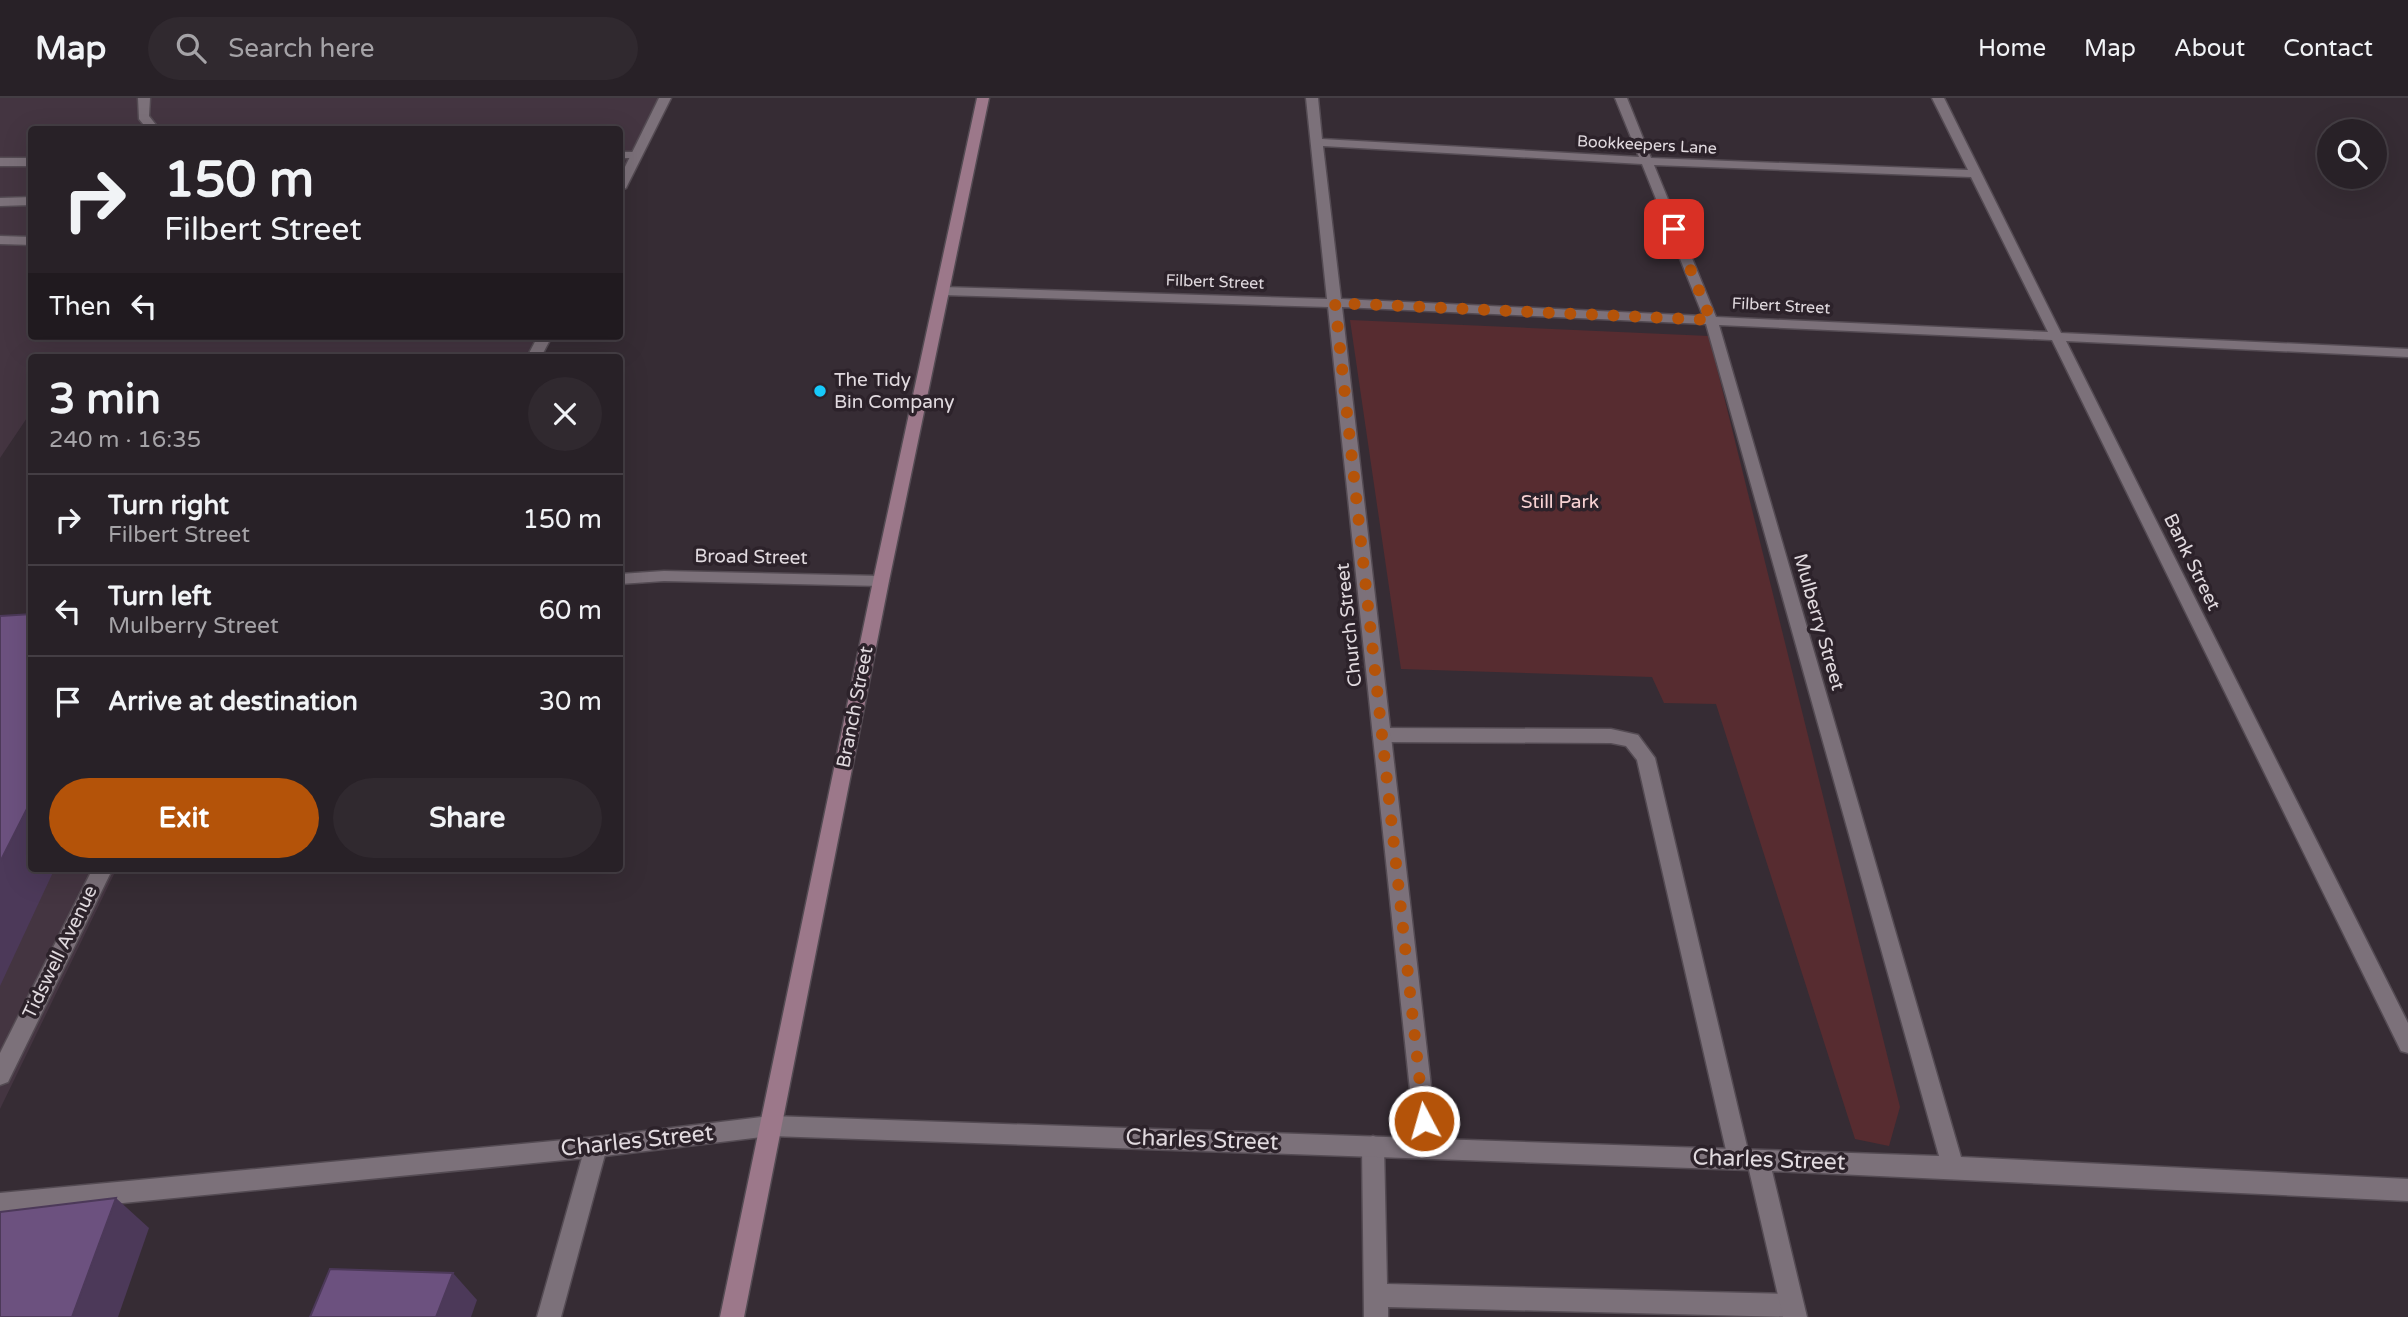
<!DOCTYPE html>
<html lang="en">
<head>
<meta charset="utf-8">
<style>
	:root { --surface:#282127; --page:#30292f; --text:#f1f3f6; --muted:#a5a3a7; --line:#443e44; --accent:#b45309 }
	body { margin:0; font-family:"Varela Round",sans-serif; background:var(--page); color:var(--text); height:100vh; display:flex; flex-direction:column; font-size:26px; white-space:nowrap }
	* { box-sizing:border-box; margin:0 }
	p { font-size:23px; color:var(--muted) }
	.icon { flex:none; width:38px; height:38px; fill:none; stroke:currentColor; stroke-width:2; stroke-linecap:round; stroke-linejoin:round }
	.map { position:relative; flex:1; overflow:hidden }
	.side { position:absolute; left:28px; top:256px; width:595px; height:518px; display:flex; flex-direction:column; background:var(--surface); border-radius:7px; box-shadow:0 7px 28px #0002,0 0 0 2px var(--line) }
	.side>* { flex:none }
	.top-card { position:absolute; left:28px; top:28px; width:595px; height:214px; border-radius:7px; box-shadow:0 7px 28px #0002,0 0 0 2px var(--line); background:#282127; color:var(--text); overflow:hidden }
	.controls { position:absolute; left:2317px; top:21px; display:grid; gap:14px }
	.controls a { display:grid; place-items:center; width:70px; height:70px; border-radius:50%; background:var(--surface); box-shadow:0 7px 28px #0002,0 0 0 2px var(--line); font-size:35px }
	.pin { position:absolute; display:grid; place-items:center; width:60px; height:60px; color:#fff; margin:-30px; border-radius:14px; box-shadow:0 4px 10px #0006 }
	.me { position:absolute; width:77px; margin:-38px; rotate:354deg; stroke-linejoin:round; filter:drop-shadow(0 0 5px #0008) }
	.turn { display:flex; align-items:center; gap:24px; height:147px; padding:0 21px; font-size:32px }
	.turn .icon { width:91px; height:91px; stroke-width:2.5 }
	.turn b { display:block; font-size:49px; line-height:60px }
	.then { display:flex; align-items:center; height:66px; padding:0 21px; background:#0003; gap:14px; font-size:26px }
	.round { display:grid; place-items:center; flex:none; width:74px; height:74px; border-radius:37px; background:var(--page) }
	.headline { display:flex; align-items:center; justify-content:space-between; height:119px; padding:0 21px }
	h1 { font-size:42px; font-weight:800; line-height:52px }
	.action { display:flex; gap:14px; margin-top:auto; padding:14px 21px }
	.action a { flex:1; height:80px; border-radius:42px; background:var(--accent); color:#fff; font-size:28px; font-weight:800; line-height:80px; text-align:center }
	.action a+a { background:var(--page); color:var(--text) }
	ul { padding:0; list-style:none }
	li { display:flex; align-items:center; gap:21px; height:91px; padding:0 21px; border-top:2px solid var(--line) }
	li div { flex:1 }
	li b { display:block; font-size:26px }
	li em { font-style:normal }
	header { display:flex; align-items:center; gap:42px; box-sizing:border-box; height:98px; padding:0 35px; background:var(--surface); border-bottom:2px solid var(--line) }
	header strong { font-size:33px }
	nav { display:flex; gap:38px; margin-inline-start:auto; font-size:24px }
	.search { width:490px; height:63px; background:var(--page); display:flex; align-items:center; gap:18px; box-sizing:border-box; padding:0 24px; border-radius:38px; color:var(--muted); font-size:26px }
	.map>svg:first-child { display:block }
	.built { fill:#443541 }
	.green { fill:#572c30 }
	.lines { fill:none; stroke-linecap:round; stroke-linejoin:round }
	.lane-casing { stroke:#544b53; stroke-width:3 }
	.street-casing { stroke:#544b53; stroke-width:3 }
	.secondary-casing { stroke:#544b53; stroke-width:3 }
	.lane { fill:#7c717a; fill-rule:evenodd }
	.street { fill:#7c717a; fill-rule:evenodd }
	.secondary { fill:#9c788a; fill-rule:evenodd }
	.shaded-wall { fill:#4c3959 }
	.building { fill:#6c517f; stroke:#4c3959; stroke-width:2 }
	.route { stroke:#b45309; stroke-width:12; stroke-dasharray:0 21.6 }
	.poi-dot { fill:#17cafb; stroke:#2c222a; stroke-width:2.5 }
	.labels { text-anchor:middle; dominant-baseline:central; stroke-width:7; stroke-linejoin:round; paint-order:stroke }
	.far-street-label { font-size:16px; fill:#e1dadf; stroke:#2c222a }
	.poi-label { font-size:19px; fill:#e1dadf; stroke:#2c222a; text-anchor:start }
	.park-label { font-size:19px; fill:#f8d2d3; stroke:#2c222a }
	.street-label { font-size:19px; fill:#e1dadf; stroke:#2c222a }
	.near-street-label { font-size:23px; fill:#e1dadf; stroke:#2c222a }
</style>
</head>
<body>
<header>
<strong>Map</strong>
<div class="search"><svg class="icon" aria-label="search" viewBox="0 0 24 24"><circle cx="10" cy="10" r="6"/><path d="M15 15l6 6"/></svg>Search here</div>
<nav><a>Home</a><a>Map</a><a>About</a><a>Contact</a></nav>
</header>
<div class="map">
<svg width="2408" height="1219" viewBox="0 0 2408 1219">
	<rect width="100%" height="100%" fill="#362c34"/>
	<g class="built">
		<polygon points="0,0 661,0 620,79 620,32 32,32 32,238 536,238 526,259 32,259 31,314 0,360"/>
		<polygon points="0,526 32,770 117,770 0,1011"/>
	</g>
	<polygon class="green" points="1350,222 1709,238 1900,1009 1889,1048 1855,1041 1716,606 1664,605 1652,579 1401,571"/>
	<g class="lines">
		<defs>
			<g id="lane">
				<polygon points="138,0 150,0 149,18 160,32 148,32 139,21"/>
				<polygon points="620,54 636,54 642,57 636,60 620,60"/>
				<rect x="0" y="60" width="32" height="8"/>
				<polygon points="32,99 32,107 0,108 0,100"/>
				<polygon points="0,138 32,139 32,147 0,146"/>
				<polygon points="1382,630 1611,631 1638,637 1655,660 1750,1061 1747,1068 1739,1071 1731,1068 1728,1061 1637,662 1626,648 1611,645 1382,644 1376,642 1373,637 1376,632"/>
				<polygon points="1373,1038 1381,1041 1384,1048 1387,1186 1792,1196 1800,1200 1804,1208 1800,1216 1794,1219 1388,1209 1388,1219 1364,1219 1362,1048 1365,1041"/>
				<polygon points="596,1039 604,1042 607,1049 561,1219 537,1219 585,1049 588,1042"/>
			</g>
			<g id="street">
				<polygon points="659,0 671,0 626,90 620,93 620,79"/>
				<path d="M1306,0H1318L1322,41L1639,59L1615,0H1627L1651,60L1968,72L1932,0H1944L2061,235L2408,251V259L2066,243L2408,925V955L2401,953L2052,242L1719,227L1961,1059L2408,1081V1103L1772,1073L1807,1219H1783L1749,1072L771,1038L596,1059L0,1117V1095L596,1039L771,1018L1415,1040L1328,209L943,197L936,193L943,189L1327,201ZM1323,48L1642,66L1703,218L1341,201ZM1654,67L1971,79L2048,234L1716,219ZM1342,209L1706,226L1939,1058L1437,1041Z"/>
				<polygon points="538,238 552,238 541,259 527,259"/>
				<polygon points="664,473 881,478 889,483 881,488 664,483 620,486 620,476"/>
				<polygon points="93,770 113,770 8,984 0,987 0,955"/>
			</g>
			<polygon id="secondary" points="977,0 989,0 889,483 744,1219 720,1219 873,483"/>
		</defs>
		<use href="#lane" class="lane-casing"/>
		<use href="#street" class="street-casing"/>
		<use href="#secondary" class="secondary-casing"/>
		<use href="#lane" class="lane"/>
		<use href="#street" class="street"/>
		<use href="#secondary" class="secondary"/>
	</g>
	<g class="shaded-wall">
		<polygon points="32,701 32,770 55,770 0,888 0,764"/>
		<polygon points="116,1100 149,1130 118,1219 72,1219"/>
		<polygon points="453,1175 477,1202 471,1219 436,1219"/>
	</g>
	<g class="building">
		<polygon points="32,516 32,701 0,764 0,518"/>
		<polygon points="116,1100 72,1219 0,1219 0,1114"/>
		<polygon points="330,1171 453,1175 436,1219 310,1219"/>
	</g>
	<g class="lines">
		<polyline class="route" points="1424,1023 1335,205 1711,222 1674,131"/>
	</g>
	<circle class="poi-dot" cx="820" cy="293" r="7"/>
	<g class="labels">
		<g class="far-street-label">
			<text transform="translate(1647 47) rotate(3)">Bookkeepers Lane</text>
			<text transform="translate(1215 184) rotate(2)">Filbert Street</text>
			<text transform="translate(1781 208) rotate(3)">Filbert Street</text>
		</g>
		<g class="poi-label">
			<text x="834" y="282">The Tidy<tspan x="834" dy="22">Bin Company</tspan></text>
		</g>
		<g class="park-label">
			<text x="1560" y="404">Still Park</text>
		</g>
		<g class="street-label">
			<text transform="translate(751 459) rotate(1)">Broad Street</text>
			<text transform="translate(2192 464) rotate(64)">Bank Street</text>
			<text transform="translate(1819 524) rotate(74)">Mulberry Street</text>
			<text transform="translate(1349 527) rotate(-96)">Church Street</text>
			<text transform="translate(855 609) rotate(-79)">Branch Street</text>
			<text transform="translate(60 854) rotate(-64)">Tidswell Avenue</text>
		</g>
		<g class="near-street-label">
			<text transform="translate(1202 1042) rotate(2)">Charles Street</text>
			<text transform="translate(637 1043) rotate(-6)">Charles Street</text>
			<text transform="translate(1769 1062) rotate(2)">Charles Street</text>
		</g>
	</g>
</svg>
<div class="controls">
<a><svg class="icon" aria-label="search" viewBox="0 0 24 24"><circle cx="10" cy="10" r="6"/><path d="M15 15l6 6"/></svg></a>
</div>
<div class="pin" style="left:1674px;top:131px;background:#d93025"><svg class="icon" aria-label="arrive" viewBox="0 0 24 24"><path d="M6 21V4h12l-3 4 3 4H6"/></svg></div>
<svg class="me" style="left:1424px;top:1023px" viewBox="-20 -20 40 40"><circle r="17" fill="#b45309" stroke="#fff" stroke-width="3"/><path d="M0-11L8 9 0 5-8 9z" fill="#fff"/></svg>
<div class="top-card">
<div class="turn"><svg class="icon" aria-label="right" viewBox="0 0 24 24"><path d="M7 20v-9h11M14 6l5 5-5 5"/></svg><div><b>150 m</b>Filbert Street</div></div>
<div class="then">Then<svg class="icon" aria-label="left" viewBox="0 0 24 24"><path d="M17 20v-9H6M10 6l-5 5 5 5"/></svg></div>
</div>
<section class="side">
<div class="headline"><div><h1>3 min</h1><p>240 m · 16:35</p></div><a class="round"><svg class="icon" aria-label="close" viewBox="0 0 24 24"><path d="M6 6l12 12M18 6L6 18"/></svg></a></div>
<ul>
<li><svg class="icon" aria-label="right" viewBox="0 0 24 24"><path d="M7 20v-9h11M14 6l5 5-5 5"/></svg><div><b>Turn right</b><p>Filbert Street</p></div><em>150 m</em></li>
<li><svg class="icon" aria-label="left" viewBox="0 0 24 24"><path d="M17 20v-9H6M10 6l-5 5 5 5"/></svg><div><b>Turn left</b><p>Mulberry Street</p></div><em>60 m</em></li>
<li><svg class="icon" aria-label="arrive" viewBox="0 0 24 24"><path d="M6 21V4h12l-3 4 3 4H6"/></svg><div><b>Arrive at destination</b></div><em>30 m</em></li>
</ul>
<div class="action"><a>Exit</a><a>Share</a></div>
</section>
</div>
</body>
</html>
